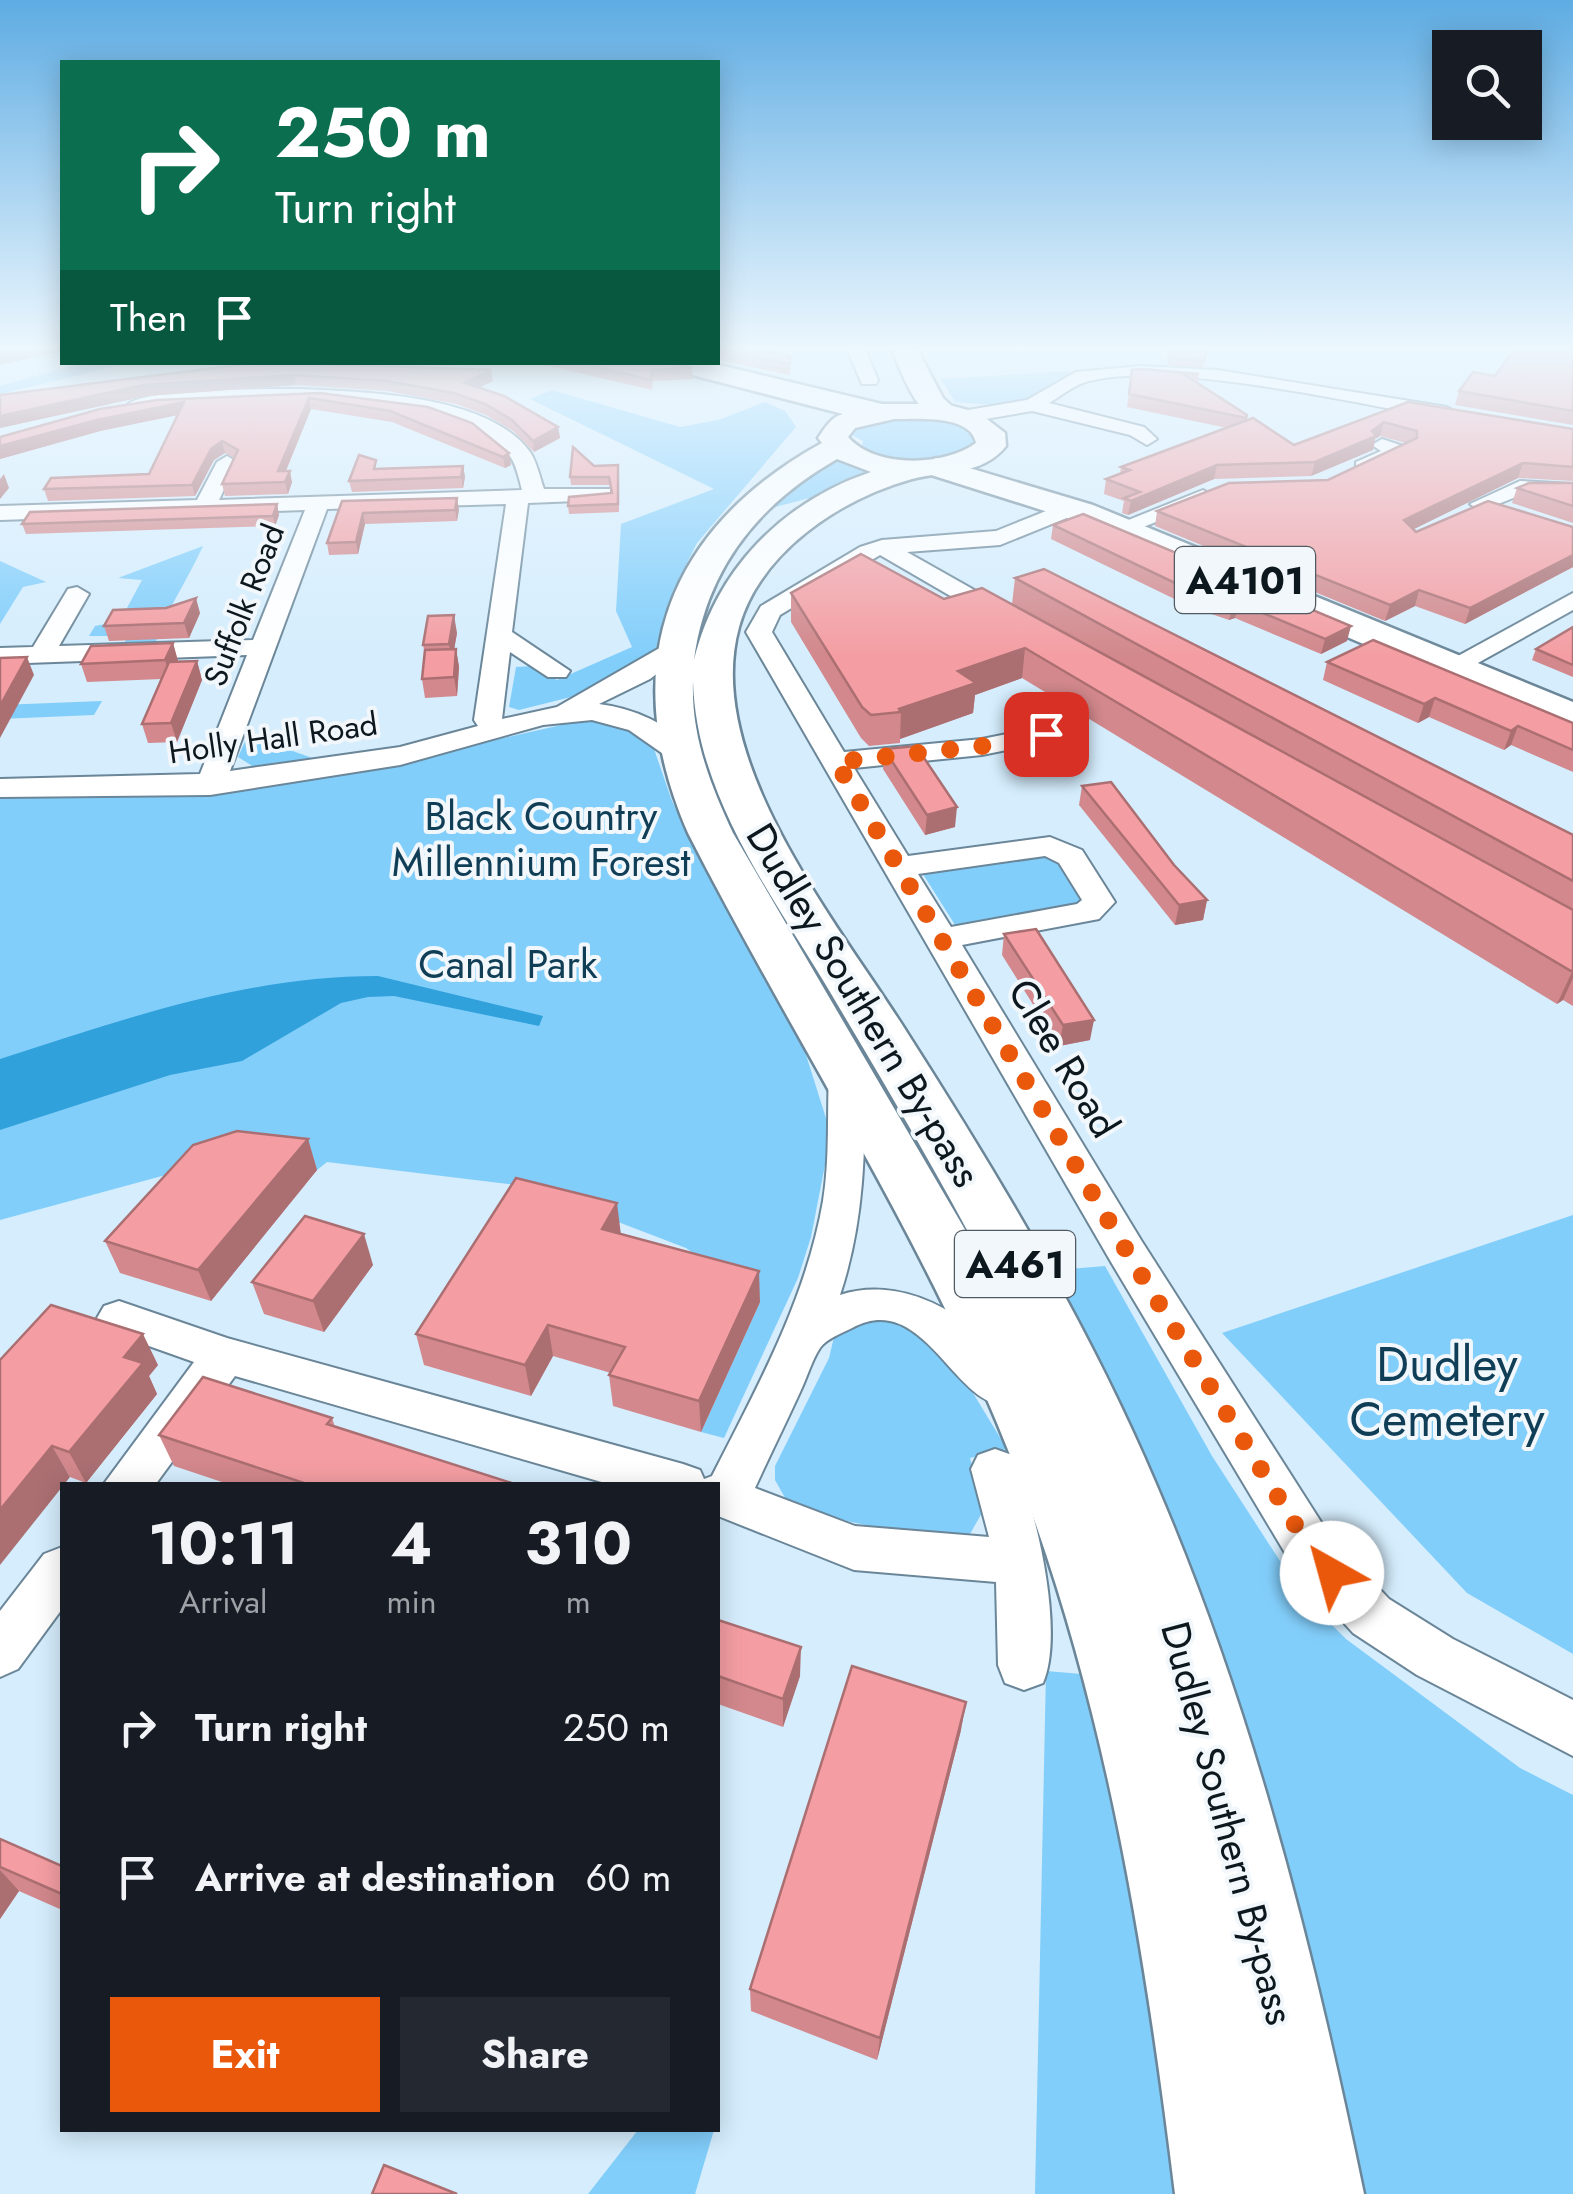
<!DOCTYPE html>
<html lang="en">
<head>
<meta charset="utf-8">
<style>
	:root { --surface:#171b24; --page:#242831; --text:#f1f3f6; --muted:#9ea1a6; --accent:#ea580c }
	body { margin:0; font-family:Jost,sans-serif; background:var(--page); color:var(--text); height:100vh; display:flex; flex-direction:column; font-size:38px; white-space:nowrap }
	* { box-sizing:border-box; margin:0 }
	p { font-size:32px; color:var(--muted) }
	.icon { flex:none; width:55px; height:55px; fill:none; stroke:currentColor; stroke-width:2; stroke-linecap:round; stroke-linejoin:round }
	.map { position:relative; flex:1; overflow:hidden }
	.side { position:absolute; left:60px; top:1482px; width:660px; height:650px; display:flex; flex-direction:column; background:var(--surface); border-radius:0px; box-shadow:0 5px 25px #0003 }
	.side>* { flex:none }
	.guide { position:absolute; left:60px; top:60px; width:660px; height:305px; border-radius:0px; box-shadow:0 5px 25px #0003; background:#0b6e4f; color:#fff; overflow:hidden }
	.controls { position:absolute; left:1432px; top:30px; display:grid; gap:20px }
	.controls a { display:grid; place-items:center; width:110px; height:110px; border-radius:0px; background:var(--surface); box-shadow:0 5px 25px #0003; font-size:50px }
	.pin { position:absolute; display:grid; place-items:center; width:85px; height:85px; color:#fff; margin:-42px; border-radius:20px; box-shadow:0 5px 15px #0006 }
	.me { position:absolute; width:110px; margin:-55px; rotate:322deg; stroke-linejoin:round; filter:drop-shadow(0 0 8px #0008) }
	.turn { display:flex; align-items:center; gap:35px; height:210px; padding:0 50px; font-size:45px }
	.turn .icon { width:130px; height:130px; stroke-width:2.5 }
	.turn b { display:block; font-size:70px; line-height:85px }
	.then { display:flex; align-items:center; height:95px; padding:0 50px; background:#0003; gap:20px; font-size:38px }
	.eta { display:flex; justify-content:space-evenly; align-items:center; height:170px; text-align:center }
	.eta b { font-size:60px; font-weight:700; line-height:70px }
	.action { display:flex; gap:20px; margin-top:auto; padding:20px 50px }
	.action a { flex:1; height:115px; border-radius:0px; background:var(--accent); color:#fff; font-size:40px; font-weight:700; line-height:115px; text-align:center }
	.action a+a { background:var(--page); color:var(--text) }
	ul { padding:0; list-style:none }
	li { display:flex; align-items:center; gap:30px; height:150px; padding:0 50px }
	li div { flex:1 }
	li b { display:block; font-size:38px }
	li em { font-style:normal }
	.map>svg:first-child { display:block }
	.green { fill:#82cefb }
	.water { fill:#30a1db }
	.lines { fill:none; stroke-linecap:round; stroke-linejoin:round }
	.street-casing { stroke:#6a8698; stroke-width:4 }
	.primary-casing { stroke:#6a8698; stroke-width:5 }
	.highway-casing { stroke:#6a8698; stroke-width:5 }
	.street { fill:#fff; fill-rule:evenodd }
	.primary { fill:#fff; fill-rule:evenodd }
	.highway { fill:#fff; fill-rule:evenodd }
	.wall { fill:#d2888c }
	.shaded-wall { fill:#ab6f72 }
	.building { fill:#f49ea3; stroke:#ab6f72; stroke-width:2.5 }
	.route { stroke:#ea580c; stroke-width:18; stroke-dasharray:0 32.4 }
	.labels { text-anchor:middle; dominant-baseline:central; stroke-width:8; stroke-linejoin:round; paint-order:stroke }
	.far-street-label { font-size:32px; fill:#0c171e; stroke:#f1f7fb }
	.shield { fill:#f1f7fb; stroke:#515a60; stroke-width:2.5 }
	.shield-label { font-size:38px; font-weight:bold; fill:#0c171e }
	.park-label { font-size:40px; fill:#103e56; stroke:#f1f7fb }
	.street-label { font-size:40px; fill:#0c171e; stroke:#f1f7fb }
	.near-park-label { font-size:48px; fill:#103e56; stroke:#f1f7fb }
</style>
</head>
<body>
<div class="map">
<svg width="1573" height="2194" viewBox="0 0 1573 2194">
	<rect width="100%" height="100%" fill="#d5edfd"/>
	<g class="green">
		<polygon points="82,363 130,363 0,394 0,386"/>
		<polygon points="1073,371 1041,394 1020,400 992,405 955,402 941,379"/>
		<polygon points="552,390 680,427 718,420 765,402 785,411 796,427 697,543 673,591 656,648 648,658 583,694 519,710 509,707 516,667 532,666 557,680 632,647 616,611 621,524 714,489 530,399"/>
		<path d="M915,415L957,423L974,433L977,445C943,469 898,463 861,451L863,441L850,434L862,424Z"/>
		<polygon points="834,459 871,472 825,494 760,511"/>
		<path d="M203,546C187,581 167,609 155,644L123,645L128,636H89L95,626L120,621L142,580L118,578Z"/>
		<polygon points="0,561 46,582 23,587 0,624"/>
		<polygon points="102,701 94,715 0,719 0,705"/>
		<polygon points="588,719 631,727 653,746 672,801 698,854 801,1039 831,1134 811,1237 798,1278 724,1438 701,1432 760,1302 686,1248 524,1186 327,1162 317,1170 221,1160 0,1220 0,797 219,793 379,766"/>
		<polygon points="248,735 315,759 254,767 238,757"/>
		<polygon points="1040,852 1058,857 1087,896 1076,907 957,928 921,871"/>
		<polygon points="1573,1215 1573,1654 1467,1593 1222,1333"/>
		<polygon points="1049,1252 1069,1269 1105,1266 1212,1456 1302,1595 1346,1639 1520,1768 1573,1795 1573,2194 1357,2194 1036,1255"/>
		<path d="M896,1318L956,1365L1007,1449L970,1458L983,1511L970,1534C897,1533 856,1527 788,1503L775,1480V1466L829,1358L834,1337L845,1324Z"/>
		<polygon points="1046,1671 1082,1674 1140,1925 1178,2194 1035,2194"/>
		<polygon points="638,2130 714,2130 695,2194 588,2194"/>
	</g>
	<path class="water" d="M378,976L543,1016L539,1026L394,996L368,997L341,1003L242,1061L170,1075L0,1130V1059C124,1019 246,976 378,976Z"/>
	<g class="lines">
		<defs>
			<g id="street">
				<polygon points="847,349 865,349 878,380 876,384 862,384"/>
				<path d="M1141,366L1217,370L1447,407L1457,413L1447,419C1356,404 1174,360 1089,381C1075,384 1061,396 1049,403L1144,427L1157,439L1147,445L1130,435L1032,411L962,423L952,417L962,411L1027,400L1076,372Z"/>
				<path d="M300,389C364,392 488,394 530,452C537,462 540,478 544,489H610V499L602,500L528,503L512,632L570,671L566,677H548L510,652L502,719L557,707L677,638L686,641L690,646L686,651L650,679L599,704C632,708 672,724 693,752L689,758H669L629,730L592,720L543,725L400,765L210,795L0,797V779L200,774L247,655L0,664V648L33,647L68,589L77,587L89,594L59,646L253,640L305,510L0,520V506L197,500L217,462L227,456L237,462L219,500L522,490C519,479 516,463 509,455C434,378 237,399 138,410L128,404C148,388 268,389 300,389ZM506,504L474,720L478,726L400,747L230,771L327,509Z"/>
				<polygon points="1382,439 1412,449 1370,470 1356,470 1356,462 1381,451 1372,445"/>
				<polygon points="1520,481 1572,484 1573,491 1564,495 1523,494 1481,511 1470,504"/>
				<polygon points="1203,490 1214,496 1211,501 1130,532 1114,532 1111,527"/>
				<path d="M1071,501L1079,503V513L1000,545L907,552L1015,613L1018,618L1015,623H997L880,555L780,615L772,632L844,752L982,739L1046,726L1056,728L1060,734L1056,740L982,755L854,768L908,856L1050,837L1082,850L1115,902L1099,919L962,945L1141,1240L1330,1536L1389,1599L1453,1639L1573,1700V1756L1417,1675L1353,1633L1294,1568L1111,1262L746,632L761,606L860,547L882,540L996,531ZM1045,856L1059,863L1082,900L1077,904L951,927L918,874Z"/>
				<polygon points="1573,593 1573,610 1458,674 1440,674 1436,668"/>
				<path d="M847,1059L860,1062L865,1071C865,1149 865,1220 840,1295C911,1272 991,1326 1024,1390L1017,1403C958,1423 928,1286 852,1328C842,1333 826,1339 820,1348C812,1360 807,1377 801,1390C786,1423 770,1455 755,1488L855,1526L989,1537L971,1469L978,1455L995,1449L1012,1455C1036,1505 1065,1632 1043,1683L1024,1690L1005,1683L998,1665L996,1582L854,1570L718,1516V1485H612L235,1376L155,1485H103L194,1362L104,1330L97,1318L104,1306L119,1301L227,1338L683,1464L700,1470L704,1479L712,1476C757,1388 806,1299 823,1201C830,1158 827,1114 829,1071L834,1062Z"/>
				<polygon points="62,1547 62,1609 18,1669 0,1677 0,1611 44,1554"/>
			</g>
			<g id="primary">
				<path d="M891,349H917L943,398L959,413L955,419C918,428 904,375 891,349Z"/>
				<polygon points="936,458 1093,505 1573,702 1573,728 1427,671 1070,519 925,473 921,467"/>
			</g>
			<path id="highway" d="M661,362H707L882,404H945L979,413L1005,433L1006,446C982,476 945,470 912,479C840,499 760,552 739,627C702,760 840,926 908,1034C1000,1178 1089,1326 1156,1484C1254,1712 1314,1952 1364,2194H1175C1143,1931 1100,1669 997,1423C911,1217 789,1031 688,833C616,668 664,530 822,443L818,438C825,428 831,417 843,414L665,368ZM894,419C916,419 971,414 976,443C945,466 876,469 848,437L855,428ZM837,459L871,472C782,502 716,570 694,660C706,569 758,504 837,459ZM693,681C696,798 776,900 833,997C885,1085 937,1172 984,1262L733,833C710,784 691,736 693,681Z"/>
		</defs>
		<use href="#street" class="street-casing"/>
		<use href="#primary" class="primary-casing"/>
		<use href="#highway" class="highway-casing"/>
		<use href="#street" class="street"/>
		<use href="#primary" class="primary"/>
		<use href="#highway" class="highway"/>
	</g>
	<g class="wall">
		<polygon points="1208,349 1203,368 1167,365 1168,357"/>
		<polygon points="1573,349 1573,425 1455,405 1459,391 1495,376"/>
		<polygon points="718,350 790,356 790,375 718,360"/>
		<polygon points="262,362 493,381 479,388 558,427 560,438 534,452 513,431 486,415 456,404 388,391 296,385 146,396 0,428 0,395"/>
		<polygon points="532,362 669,362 692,368 693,379 653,381 652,390"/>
		<polygon points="1132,370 1199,374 1198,383 1247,415 1246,421 1294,445 1408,402 1573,429 1573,481 1518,478 1413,529 1416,532 1573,527 1573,567 1465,624 1415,606 1385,621 1155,526 1157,511 1328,480 1406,443 1380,436 1375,439 1373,450 1311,476 1214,479 1128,515 1122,513 1124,501 1104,494 1106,479 1120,474 1121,467 1227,428 1127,407"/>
		<polygon points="320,393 428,407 509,453 511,465 505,468 392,422 311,409 286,471 292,482 288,494 225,496 222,484 234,458 225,453 214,460 195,496 48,501 44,489 149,474 178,415 100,431 0,459 0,437"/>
		<polygon points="463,466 465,477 463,488 352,492 349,481 378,468"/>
		<polygon points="594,466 619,473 619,512 569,514 568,506 611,493 610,485 571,485 570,477"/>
		<polygon points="1573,483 1573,523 1512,503 1517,488"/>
		<polygon points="342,501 459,509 457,521 365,524 358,554 329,555 327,543"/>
		<polygon points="277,504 279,515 275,526 26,534 22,524"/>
		<polygon points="1053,525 1347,641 1321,654 1235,618 1229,620 1191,607 1051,539"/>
		<polygon points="1015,578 1573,835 1573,1006 1563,1000 1557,1004 1022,678 975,695 973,713 900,739 900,743 869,746 861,738 791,622 791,593 944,599 1012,604"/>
		<polygon points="200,613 189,638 109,641 104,626"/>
		<polygon points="1573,627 1573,677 1532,660 1536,649"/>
		<polygon points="457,633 454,649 456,649 459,667 457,696 425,698 422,679 425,654 423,645"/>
		<polygon points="173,643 178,662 197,661 202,680 177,742 148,743 142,724 162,679 87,682 81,664"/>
		<polygon points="1327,662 1573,723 1573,772 1511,745 1504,750 1429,717 1418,723 1323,680"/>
		<polygon points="884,749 955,827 925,835 883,769"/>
		<polygon points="1082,786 1174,865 1207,900 1203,920 1175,925 1079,805"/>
		<polygon points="1004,934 1090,1040 1059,1046 1002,955"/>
		<polygon points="308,1139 317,1170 211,1301 120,1273 105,1241"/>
		<polygon points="620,1234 760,1302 701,1432 613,1406 609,1375 611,1373 553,1356 531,1396 424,1365 416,1334"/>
		<polygon points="373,1265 324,1332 264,1314 252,1282"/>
		<polygon points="0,1360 158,1365 149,1376 157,1394 86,1483 70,1477"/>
		<polygon points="332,1418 335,1427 518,1485 231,1485 174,1466 159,1435"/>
		<polygon points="718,1620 800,1676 783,1727 718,1704"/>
		<polygon points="961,1730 877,2060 751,2011 750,1989"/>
		<polygon points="0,1839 62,1866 62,1910 19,1891 0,1919"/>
	</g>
	<g class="shaded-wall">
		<polygon points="22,349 62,349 62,351 0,365 0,354"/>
		<polygon points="491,370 493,381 466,394 465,383"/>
		<polygon points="294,375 296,385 146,396 0,428 0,416 143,385"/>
		<polygon points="309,398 311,409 281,482 278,471"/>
		<polygon points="184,402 187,413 100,431 0,459 0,446 97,420"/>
		<polygon points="1384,422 1380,436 1375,439 1373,450 1311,476 1315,462 1372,431"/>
		<polygon points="558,427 560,438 534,452 533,441"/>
		<polygon points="222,441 225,453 214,460 195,496 192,485 211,449"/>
		<polygon points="509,453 511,465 505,468 503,457"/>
		<polygon points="1523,463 1518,478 1400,536 1404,520"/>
		<polygon points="1217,465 1214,479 1128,515 1131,501"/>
		<polygon points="463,466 465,477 463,488 461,477"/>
		<polygon points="290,471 292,482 288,494 285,482"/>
		<polygon points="4,474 9,488 0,499 0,479"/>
		<polygon points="457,498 459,509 457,521 455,510"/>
		<polygon points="277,504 279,515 275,526 273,516"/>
		<polygon points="363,513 365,524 358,554 356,542"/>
		<polygon points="1573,555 1573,567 1465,624 1470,608"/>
		<polygon points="1419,590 1415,606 1385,621 1390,605"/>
		<polygon points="196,598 200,613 189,638 184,623"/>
		<polygon points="1239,603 1235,618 1229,620 1233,606"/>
		<polygon points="454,615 457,633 452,662 449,644"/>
		<polygon points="1351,626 1347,641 1321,654 1325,639"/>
		<polygon points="173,643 178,661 171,679 165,660"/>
		<polygon points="1025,648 1022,678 975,695 973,713 900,739 901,712 899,709 958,671"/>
		<polygon points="456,649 459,667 457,696 454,677"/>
		<polygon points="27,657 34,675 0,738 0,706"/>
		<polygon points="197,661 202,680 177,742 171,723"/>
		<polygon points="1435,698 1429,717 1418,723 1424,704"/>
		<polygon points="1518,726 1511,745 1504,750 1511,731"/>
		<polygon points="957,807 955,827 925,835 927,815"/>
		<polygon points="1207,900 1203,920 1175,925 1179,905"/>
		<polygon points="1573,970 1573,978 1563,1000 1557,1004"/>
		<polygon points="1094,1020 1090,1040 1059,1046 1063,1025"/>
		<polygon points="308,1139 317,1170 211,1301 198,1270"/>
		<polygon points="617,1203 621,1235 602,1229"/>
		<polygon points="364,1234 373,1265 324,1332 313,1301"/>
		<polygon points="759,1271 760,1302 701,1432 699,1401"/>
		<polygon points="548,1325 553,1356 531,1396 525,1365"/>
		<polygon points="143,1334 158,1365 149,1376 157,1394 86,1483 69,1452 124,1357"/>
		<polygon points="52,1446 70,1477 0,1565 0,1510"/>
		<polygon points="801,1647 800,1676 783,1727 783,1699"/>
		<polygon points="966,1702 961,1730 877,2060 880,2038"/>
		<polygon points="0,1870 19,1891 0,1919"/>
	</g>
	<g class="building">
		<polygon points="0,349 22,349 0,354"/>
		<polygon points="718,349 759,349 790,356 790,364"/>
		<polygon points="1171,349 1208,349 1204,361 1168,357"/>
		<polygon points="1514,349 1573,349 1573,411 1459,391 1473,372 1495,376"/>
		<polygon points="262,362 491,370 465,383 504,396 558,427 533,441 512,420 485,404 454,393 386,381 294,375 143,385 0,416 0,395"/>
		<polygon points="576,362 669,362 692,368 652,370 651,380"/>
		<polygon points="1143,369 1199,374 1182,373 1247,415 1246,418 1129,394 1132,370"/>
		<polygon points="320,393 428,407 472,423 509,453 503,457 390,411 309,398 278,471 290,471 285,482 222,484 238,450 222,441 211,449 192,485 44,489 51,478 149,474 184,402 97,420 0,446 0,437 100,409 157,400"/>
		<polygon points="1408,402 1573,429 1573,467 1523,463 1404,520 1416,532 1488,501 1573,527 1573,555 1470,608 1419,590 1390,605 1157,511 1229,483 1328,480 1417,438 1417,431 1384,422 1372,431 1376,436 1315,462 1217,465 1131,501 1124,498 1140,492 1106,479 1130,470 1121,467 1253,418 1294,445"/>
		<polygon points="573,447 594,466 618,465 618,504 568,506 569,497 612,493 609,477 570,477"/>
		<polygon points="359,455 376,460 374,469 463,466 461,477 349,481"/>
		<polygon points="1529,483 1573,483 1573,506 1517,488"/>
		<polygon points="457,498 455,510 363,513 356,542 327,543 342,501"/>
		<polygon points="277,504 273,516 22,524 30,512"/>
		<polygon points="1083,514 1351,626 1325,639 1239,603 1233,606 1194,592 1053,525"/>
		<polygon points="861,554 944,599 982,588 1573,910 1573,970 1571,971 1025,648 958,671 976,683 899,709 901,712 871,715 862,707 791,593"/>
		<polygon points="1044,569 1573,835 1573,881 1015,578"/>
		<polygon points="196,598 184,623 104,626 113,610 166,608"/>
		<polygon points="454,615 449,644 423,645 428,616"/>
		<polygon points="1573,627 1573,665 1536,649"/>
		<polygon points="1373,640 1573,723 1573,750 1518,726 1511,731 1435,698 1424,704 1327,662"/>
		<polygon points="173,643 165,660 81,664 91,646"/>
		<polygon points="456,649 454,677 422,679 425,650"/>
		<polygon points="27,657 0,706 0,658"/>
		<polygon points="197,661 171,723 142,724 169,662"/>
		<polygon points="916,746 957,807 927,815 884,749"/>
		<polygon points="1111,782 1174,865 1207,900 1179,905 1082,786"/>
		<polygon points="1036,929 1094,1020 1063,1025 1004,934"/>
		<polygon points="237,1131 308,1139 198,1270 105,1241 193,1145"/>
		<polygon points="516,1178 617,1203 602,1229 759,1271 699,1401 609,1375 625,1347 548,1325 525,1365 416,1334"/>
		<polygon points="305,1216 364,1234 313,1301 252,1282"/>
		<polygon points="51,1305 143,1334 124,1357 143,1363 69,1452 52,1446 0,1510 0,1360"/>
		<polygon points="203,1377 332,1418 327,1424 518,1485 310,1485 159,1435"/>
		<polygon points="718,1620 801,1647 783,1699 718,1676"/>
		<polygon points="852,1666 966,1702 880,2038 750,1989"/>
		<polygon points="0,1839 62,1866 62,1894 0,1867"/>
		<polygon points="384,2165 457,2194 372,2194"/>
	</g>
	<linearGradient id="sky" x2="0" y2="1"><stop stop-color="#5eace3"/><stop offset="0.53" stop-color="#ecf7fe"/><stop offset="1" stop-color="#ecf7fe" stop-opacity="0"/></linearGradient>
	<rect width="1573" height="656" fill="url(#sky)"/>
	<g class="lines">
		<polyline class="route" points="1046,734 982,746 836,762 1126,1250 1312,1552 1332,1573"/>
	</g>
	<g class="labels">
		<g class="far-street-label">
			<text transform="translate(244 605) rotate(-69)">Suffolk Road</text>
			<text transform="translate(273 738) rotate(-8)">Holly Hall Road</text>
		</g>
		<g class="shield">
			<rect x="1175" y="547" width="140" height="66" rx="8"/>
			<rect x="955" y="1231" width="120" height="66" rx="8"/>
		</g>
		<g class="shield-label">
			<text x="1245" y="580">A4101</text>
			<text x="1015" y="1264">A461</text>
		</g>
		<g class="park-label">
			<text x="541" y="816">Black Country<tspan x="541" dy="46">Millennium Forest</tspan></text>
			<text x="508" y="964">Canal Park</text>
		</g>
		<g class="street-label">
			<text transform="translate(864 1005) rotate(59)">Dudley Southern By-pass</text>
			<text transform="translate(1064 1058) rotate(59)">Clee Road</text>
			<text transform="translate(1228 1823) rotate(75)">Dudley Southern By-pass</text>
		</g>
		<g class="near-park-label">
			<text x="1447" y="1364">Dudley<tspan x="1447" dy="55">Cemetery</tspan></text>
		</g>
	</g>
</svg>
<div class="controls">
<a><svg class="icon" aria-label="search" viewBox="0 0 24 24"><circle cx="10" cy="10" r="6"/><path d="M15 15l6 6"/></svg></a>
</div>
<div class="pin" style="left:1046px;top:734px;background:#d93025"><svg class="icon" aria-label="arrive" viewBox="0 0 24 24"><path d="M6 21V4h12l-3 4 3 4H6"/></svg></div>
<svg class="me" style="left:1332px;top:1573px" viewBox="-20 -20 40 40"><circle r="19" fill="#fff"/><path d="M0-13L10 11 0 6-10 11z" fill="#ea580c"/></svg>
<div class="guide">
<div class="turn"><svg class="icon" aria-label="right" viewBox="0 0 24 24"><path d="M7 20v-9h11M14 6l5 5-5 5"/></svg><div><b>250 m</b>Turn right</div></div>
<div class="then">Then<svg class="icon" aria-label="arrive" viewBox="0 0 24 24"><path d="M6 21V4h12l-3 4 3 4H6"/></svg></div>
</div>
<section class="side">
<div class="eta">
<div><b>10:11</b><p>Arrival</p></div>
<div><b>4</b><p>min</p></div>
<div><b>310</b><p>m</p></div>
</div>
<ul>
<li><svg class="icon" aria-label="right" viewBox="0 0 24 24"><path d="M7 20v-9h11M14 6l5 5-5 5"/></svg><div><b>Turn right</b></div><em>250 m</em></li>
<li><svg class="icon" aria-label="arrive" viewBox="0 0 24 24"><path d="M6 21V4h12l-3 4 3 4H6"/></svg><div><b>Arrive at destination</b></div><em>60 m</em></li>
</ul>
<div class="action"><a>Exit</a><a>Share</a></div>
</section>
</div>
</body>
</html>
